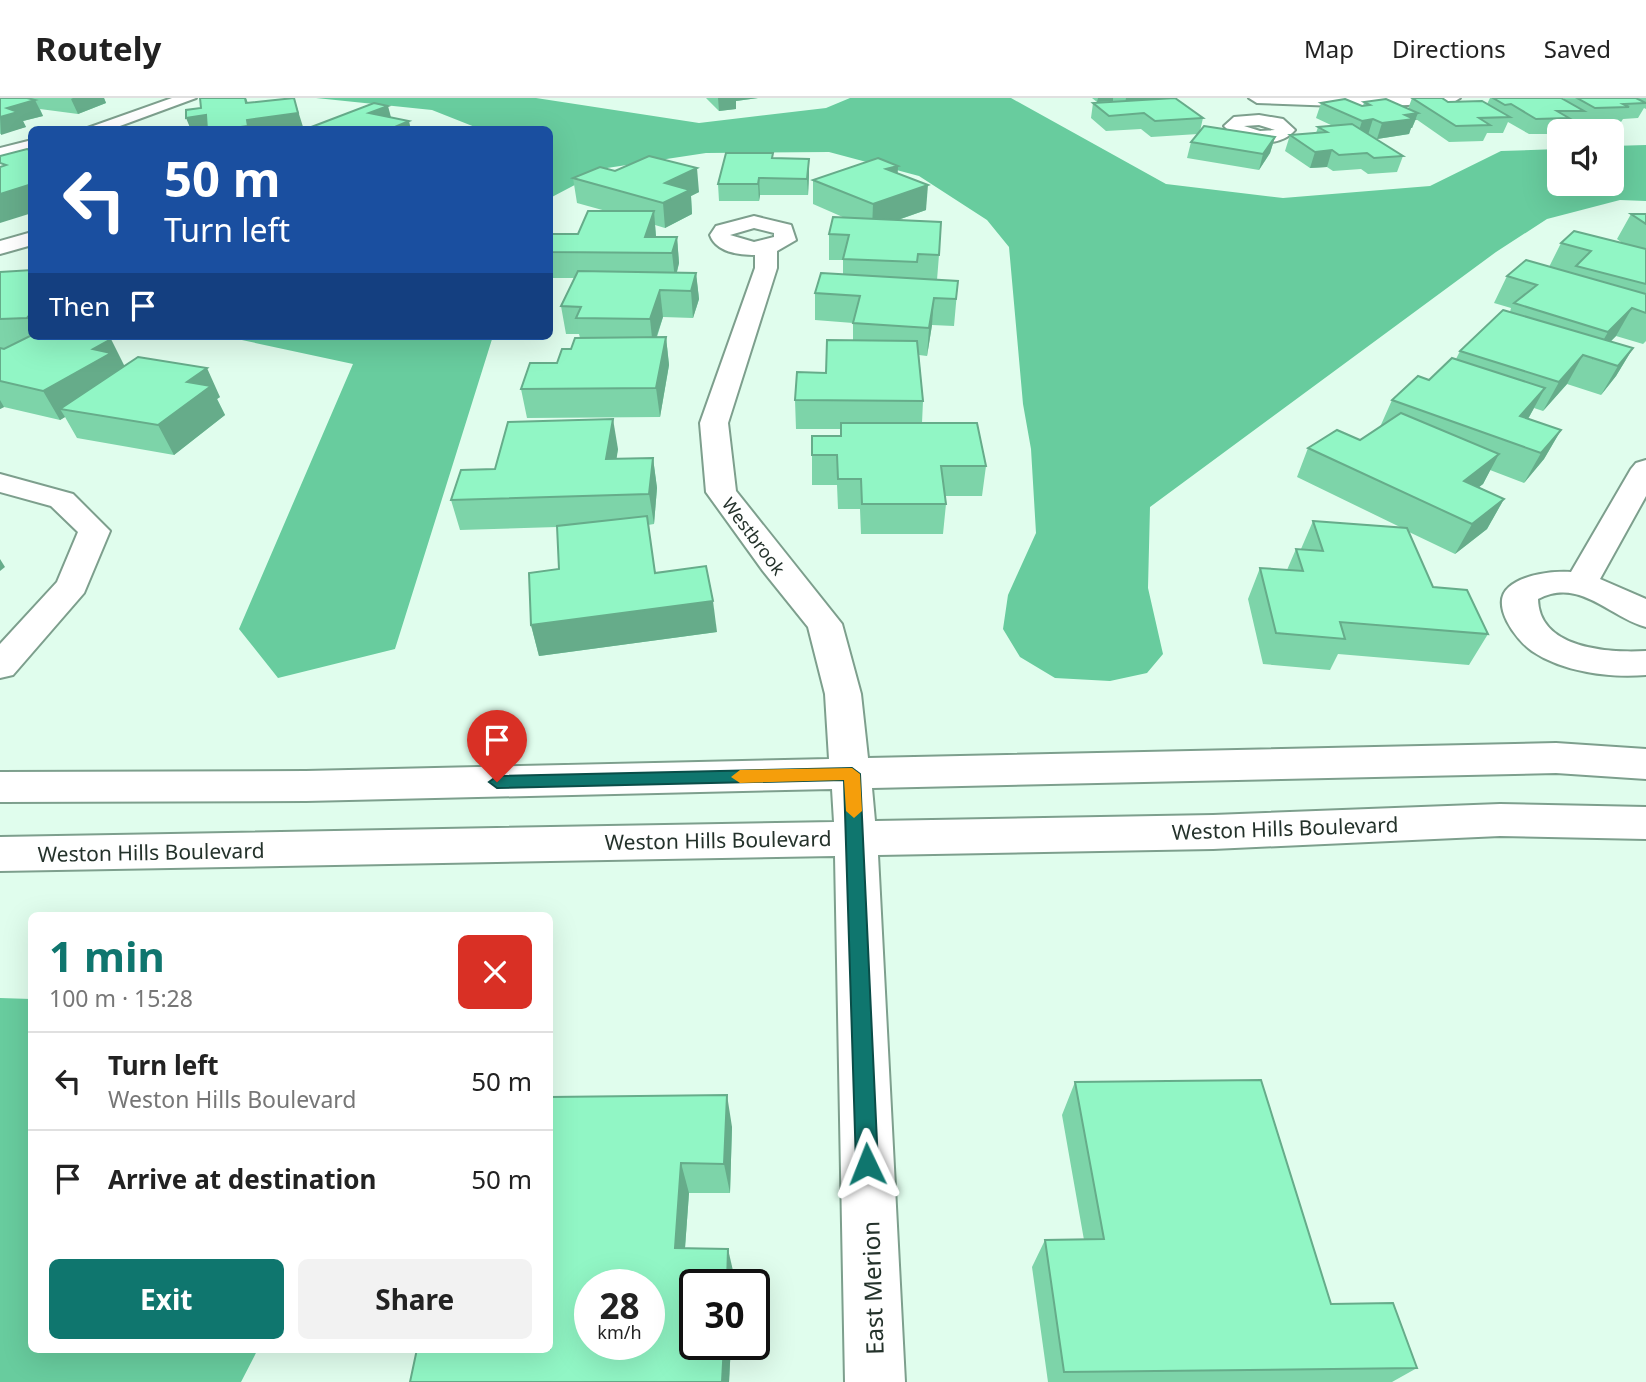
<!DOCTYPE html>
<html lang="en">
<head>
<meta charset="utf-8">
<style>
	:root { --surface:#fff; --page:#f2f2f2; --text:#222; --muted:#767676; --line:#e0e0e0; --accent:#0f766e }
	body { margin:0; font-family:"Noto Sans",sans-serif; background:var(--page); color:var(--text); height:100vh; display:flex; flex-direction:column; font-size:26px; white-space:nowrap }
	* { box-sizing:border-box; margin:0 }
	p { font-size:23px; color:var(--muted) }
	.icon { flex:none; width:38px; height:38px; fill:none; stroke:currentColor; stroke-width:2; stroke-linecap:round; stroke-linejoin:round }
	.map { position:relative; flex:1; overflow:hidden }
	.side { position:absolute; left:28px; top:814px; width:525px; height:441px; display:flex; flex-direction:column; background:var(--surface); border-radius:10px; box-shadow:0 7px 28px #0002 }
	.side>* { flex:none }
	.hud { position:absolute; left:28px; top:28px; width:525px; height:214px; border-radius:10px; box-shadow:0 7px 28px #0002; background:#1a4fa0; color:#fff; overflow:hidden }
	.controls { position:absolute; left:1547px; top:21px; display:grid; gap:14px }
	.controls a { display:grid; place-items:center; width:77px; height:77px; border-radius:10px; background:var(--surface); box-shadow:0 7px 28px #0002; font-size:35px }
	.speed { position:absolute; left:574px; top:1171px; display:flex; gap:14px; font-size:35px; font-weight:700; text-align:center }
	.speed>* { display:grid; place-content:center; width:91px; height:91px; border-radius:50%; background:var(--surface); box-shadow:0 7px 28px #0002; line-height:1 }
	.speed small { font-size:18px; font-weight:400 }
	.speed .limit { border:4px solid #111; border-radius:10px; background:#fff; color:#111 }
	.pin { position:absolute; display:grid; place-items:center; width:60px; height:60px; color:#fff; margin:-72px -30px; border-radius:50% 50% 50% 0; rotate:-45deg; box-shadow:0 0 7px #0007 }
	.pin .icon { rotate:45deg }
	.me { position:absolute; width:77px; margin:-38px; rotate:358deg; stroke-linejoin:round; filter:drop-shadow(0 0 5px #0008) }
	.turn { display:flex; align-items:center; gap:24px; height:147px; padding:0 21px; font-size:32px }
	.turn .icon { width:91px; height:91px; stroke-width:2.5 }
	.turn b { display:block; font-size:49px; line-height:60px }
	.then { display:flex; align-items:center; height:66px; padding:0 21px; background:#0003; gap:14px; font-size:26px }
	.round { display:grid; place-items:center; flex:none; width:74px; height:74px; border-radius:10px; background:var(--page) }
	.overview { display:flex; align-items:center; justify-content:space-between; height:119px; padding:0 21px }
	h1 { font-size:42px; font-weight:700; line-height:52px; color:var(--accent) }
	.action { display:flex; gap:14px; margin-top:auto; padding:14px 21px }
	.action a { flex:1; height:80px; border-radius:10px; background:var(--accent); color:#fff; font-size:28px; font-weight:700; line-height:80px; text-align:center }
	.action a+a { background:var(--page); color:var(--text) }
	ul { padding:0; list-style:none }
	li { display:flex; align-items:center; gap:21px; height:98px; padding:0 21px; border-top:2px solid var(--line) }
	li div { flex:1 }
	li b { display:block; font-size:26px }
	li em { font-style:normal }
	header { display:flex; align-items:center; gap:42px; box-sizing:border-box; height:98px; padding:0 35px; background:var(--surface); border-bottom:2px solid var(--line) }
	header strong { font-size:33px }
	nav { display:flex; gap:38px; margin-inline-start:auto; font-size:24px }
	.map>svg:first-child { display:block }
	.water { fill:#68cc9e }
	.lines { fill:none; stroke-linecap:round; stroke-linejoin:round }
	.minor-casing { stroke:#7d9f8d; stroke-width:4 }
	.minor { fill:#fff; fill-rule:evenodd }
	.wall { fill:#7dd4a9 }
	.shaded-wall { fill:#66ac8a }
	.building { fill:#91f6c5; stroke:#66ac8a; stroke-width:2; fill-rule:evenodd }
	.route { fill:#0f766e; stroke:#0a4d48; stroke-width:2 }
	.slow { fill:#f59e0b }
	.labels { text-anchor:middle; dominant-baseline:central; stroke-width:5; stroke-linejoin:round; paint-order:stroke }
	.far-street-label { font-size:18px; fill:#24322b; stroke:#fff }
	.street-label { font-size:21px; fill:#24322b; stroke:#fff }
	.near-street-label { font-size:24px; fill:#24322b; stroke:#fff }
</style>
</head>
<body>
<header>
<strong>Routely</strong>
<nav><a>Map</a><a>Directions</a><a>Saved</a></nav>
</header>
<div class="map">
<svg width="1646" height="1284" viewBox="0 0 1646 1284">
	<rect width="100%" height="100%" fill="#e0fded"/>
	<g class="water">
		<polygon points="316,0 536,0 699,25 826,10 850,0 1011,0 1166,86 1283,100 1430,88 1501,53 1559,51 1559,86 1612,86 1612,48 1646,47 1646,103 1620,102 1547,121 1496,154 1150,409 1148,490 1163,556 1147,575 1110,583 1055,580 1020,559 1003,531 1008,497 1036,435 1031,351 1023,306 1009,149 987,122 919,78 829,54 706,55 607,70 550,100 550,32 480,31 432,12"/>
		<polygon points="223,238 493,238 395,551 278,580 239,531 353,266"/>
		<polygon points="0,900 31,901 32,1251 258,1251 241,1284 0,1284"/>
	</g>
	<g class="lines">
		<defs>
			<g id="minor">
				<polygon points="172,0 196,0 109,32 82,32"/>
				<polygon points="1249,0 1460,0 1452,5 1363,9 1257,5"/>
				<path d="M1259,17L1283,21L1295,32C1279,52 1239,46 1224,28L1234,19ZM1259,27L1275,32L1260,33L1244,28Z"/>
				<polygon points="32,42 32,53 0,61 0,50"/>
				<path d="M754,118L791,127L796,142L777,153V170L728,325L736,393L842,526L861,596L868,660L1556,645L1646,651V681L1556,675L872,690L875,723L1213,717L1500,706L1646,709V741L1500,738L1213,751L878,757L905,1284H845L835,758L0,773V739L834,724L832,691L306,703L0,704V674L306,673L829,661L825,596L808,529L763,473L706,394L700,325L755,170V157C739,157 716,154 710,137L716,128ZM754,130L774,135V139L754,144L730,137Z"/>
				<polygon points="32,134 32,147 0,156 0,143"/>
				<path d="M1646,362V398L1600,481L1646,501V529C1609,519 1580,479 1538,501C1539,551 1608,555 1646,553V577C1609,580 1563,574 1532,553C1516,542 1489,506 1509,489C1524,476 1553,473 1571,474L1631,371L1636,365Z"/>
				<polygon points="0,376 73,396 110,433 84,495 13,577 0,580 0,546 57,484 78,434 51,408 0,394"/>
			</g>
		</defs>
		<use href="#minor" class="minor-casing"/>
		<use href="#minor" class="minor"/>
	</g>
	<g class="wall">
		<polygon points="0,0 104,0 106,5 78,16 40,11 43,18 23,23 26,29 0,36"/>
		<polygon points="706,0 758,0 736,3 736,11 719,13"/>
		<polygon points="1092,0 1175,0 1203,20 1200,33 1275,39 1270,55 1259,72 1187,60 1191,44 1198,36 1151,39 1141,31 1106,33 1091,20 1093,5 1097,4"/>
		<polygon points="1412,0 1448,4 1487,6 1490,0 1561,0 1564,1 1564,0 1636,0 1638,1 1639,0 1646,0 1646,11 1644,10 1638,20 1623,21 1621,24 1588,25 1580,21 1577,28 1565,28 1563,33 1559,33 1559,36 1529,36 1508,24 1503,35 1487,35 1483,43 1449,44 1416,21 1412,30 1411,30 1409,36 1377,41 1372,39 1403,58 1397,74 1368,76 1361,71 1333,73 1327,69 1310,70 1285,53 1290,37 1316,35 1318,29 1333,28 1316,20 1321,5 1363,8 1364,4 1408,11"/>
		<polygon points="773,60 809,77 808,97 760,97 759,103 719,103 718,86"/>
		<polygon points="897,76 926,112 898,122 939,157 937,182 958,183 954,228 932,227 927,258 919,257 923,303 922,325 986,368 982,398 945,398 946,406 943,436 861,436 860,411 838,411 837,387 812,387 812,338 841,338 841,331 796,331 795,302 826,275 853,242 853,225 815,222 815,195 843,176 843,162 829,162 829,136 845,120 813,106 813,82"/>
		<polygon points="573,80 699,94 691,98 692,116 665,130 655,127 656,139 677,139 679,165 677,174 696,175 699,201 693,220 663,219 657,239 666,239 669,267 660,319 527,320 521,291 557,265 571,251 580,240 579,236 566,236 561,208 574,180 550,180 550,136 578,136 606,113 577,105"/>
		<polygon points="1631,116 1646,116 1646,243 1643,246 1616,238 1610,244 1633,250 1616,278 1601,297 1567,286 1543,313 1534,310 1528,321 1561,332 1544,361 1524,385 1490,372 1483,386 1479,389 1504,401 1487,431 1455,456 1409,434 1433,489 1488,536 1469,567 1338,556 1330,572 1263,566 1248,501 1260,470 1287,472 1296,451 1301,451 1313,423 1400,429 1297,379 1308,350 1360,342 1380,329 1392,302 1429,282 1456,261 1460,253 1510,214 1511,210 1494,205 1507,178 1549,169 1561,145 1621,144 1617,141"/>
		<polygon points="32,172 32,238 220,299 217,301 225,317 174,357 77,340 65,319 60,322 4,309 0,311 0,250 4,251 8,250 0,250 0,174"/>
		<polygon points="618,351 616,361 653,360 657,390 654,426 648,427 655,475 717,534 539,558 531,527 559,471 557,429 460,432 451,402 495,371"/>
		<polygon points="1075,984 1331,1206 1417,1270 1392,1284 1048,1284 1032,1169 1045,1142 1084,1142 1062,1017"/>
		<polygon points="550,999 732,1029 730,1095 689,1095 685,1150 734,1177 695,1246 731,1246 729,1284 550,1251"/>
	</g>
	<g class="shaded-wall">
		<polygon points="73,0 104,0 106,5 78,16 71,1"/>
		<polygon points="245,0 246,0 252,16 294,0 304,32 219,32 246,5"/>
		<polygon points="718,0 758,0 736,3 736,11 719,13"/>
		<polygon points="1098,0 1113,0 1113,3 1097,4"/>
		<polygon points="1126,0 1173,0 1124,12"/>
		<polygon points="35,2 43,18 23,23 26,29 1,37 0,19 7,10"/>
		<polygon points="388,8 392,23 369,15"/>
		<polygon points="1418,15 1412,30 1411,30 1409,36 1377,41 1382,25 1405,17"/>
		<polygon points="206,17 212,32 191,32 186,20"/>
		<polygon points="1373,21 1368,37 1357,39 1362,23"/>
		<polygon points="409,23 411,32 388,32"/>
		<polygon points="1275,39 1270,55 1259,72 1263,56"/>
		<polygon points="1332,52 1327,69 1310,70 1315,54"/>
		<polygon points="809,61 809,77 808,97 807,81"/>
		<polygon points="898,68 897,92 886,71"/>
		<polygon points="697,70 699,94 691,98 692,116 665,130 663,105 665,85"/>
		<polygon points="759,80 760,97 759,103 758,86"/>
		<polygon points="32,86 32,115 0,125 0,96"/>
		<polygon points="928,87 926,112 872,131 873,106"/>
		<polygon points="654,113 656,139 651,155 645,139"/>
		<polygon points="677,139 679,165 675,181 672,155"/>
		<polygon points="696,175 699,201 693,220 691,193"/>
		<polygon points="660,192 663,219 653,249 650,221"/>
		<polygon points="934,200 932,227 927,258 929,230"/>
		<polygon points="1632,210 1616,238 1592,262 1608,234"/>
		<polygon points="32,214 32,228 27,220"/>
		<polygon points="666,239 669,267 660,319 656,290"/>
		<polygon points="111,241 125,269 60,311 65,319 60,322 43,293 93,251"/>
		<polygon points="1633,250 1616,278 1601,297 1618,268"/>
		<polygon points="1583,257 1567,286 1543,313 1559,284"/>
		<polygon points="207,270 220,299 217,301 225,317 174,357 158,327 187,284"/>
		<polygon points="1545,290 1529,319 1507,343 1520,318"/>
		<polygon points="0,302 4,309 0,311"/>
		<polygon points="613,321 618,351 612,391 606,361"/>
		<polygon points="1561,332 1544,361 1524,385 1541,355"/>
		<polygon points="1499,356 1483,386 1448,413 1464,383"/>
		<polygon points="653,360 657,390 654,426 649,396"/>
		<polygon points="1504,401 1487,431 1455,456 1472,426"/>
		<polygon points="0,461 5,469 0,473"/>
		<polygon points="713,503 717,534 539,558 531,527"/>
		<polygon points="727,997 732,1029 730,1095 724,1066"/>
		<polygon points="681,1065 689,1095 683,1177 675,1150"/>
		<polygon points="728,1151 734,1177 733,1186 727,1186"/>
		<polygon points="724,1246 731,1246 729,1284 722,1284"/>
	</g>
	<g class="building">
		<polygon points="0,0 27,0 35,2 7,10 18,14 0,19"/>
		<polygon points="200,0 245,0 246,5 294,0 298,15 247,22 248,28 219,32 207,32 206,17 186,20 186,12 201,10"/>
		<polygon points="1175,0 1203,20 1155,23 1144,15 1109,18 1093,5"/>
		<polygon points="1412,0 1442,0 1448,4 1482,3 1510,19 1479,20 1490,27 1456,28"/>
		<polygon points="1493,0 1561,0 1584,13 1557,13 1569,20 1536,21 1511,6 1505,7"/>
		<polygon points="1577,0 1636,0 1646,5 1623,6 1629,9 1595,10"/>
		<polygon points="1345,1 1362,8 1370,7 1364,4 1386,1 1418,15 1405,17 1414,21 1382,25 1373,21 1362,23 1321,5"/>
		<polygon points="374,5 388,8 369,15 409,23 388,32 306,31"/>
		<polygon points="1352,26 1403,58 1374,60 1367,55 1339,57 1332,52 1315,54 1290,37 1327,34 1318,29"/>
		<polygon points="1204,28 1275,39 1263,56 1191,44"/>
		<polygon points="135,29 144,32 126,32"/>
		<polygon points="27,51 32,53 32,86 0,96 0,69 6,67 0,65 0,58"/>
		<polygon points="726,55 773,55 772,60 809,61 807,81 759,80 758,86 718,86"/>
		<polygon points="649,58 697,70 665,85 690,92 663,105 573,80 600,69 615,73"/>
		<polygon points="878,60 898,68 886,71 928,87 873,106 813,82"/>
		<polygon points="588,113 654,113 645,139 677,139 672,155 550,154 550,136 578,136"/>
		<polygon points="1631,116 1646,116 1646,126"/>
		<polygon points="833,119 941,124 939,157 918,156 917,164 843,161 849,137 829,136"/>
		<polygon points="1574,133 1646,151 1646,186 1576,168 1591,153 1561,145"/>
		<polygon points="1526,162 1646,196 1646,215 1632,210 1608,234 1514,205 1537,187 1507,178"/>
		<polygon points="32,172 32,214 27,220 0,221 0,174"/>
		<polygon points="578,173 696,175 691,193 660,192 650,221 576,220 581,209 561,208"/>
		<polygon points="821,175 958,183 956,201 934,200 929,230 853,225 860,198 815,195"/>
		<polygon points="1503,212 1633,250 1618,268 1583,257 1559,284 1460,253"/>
		<polygon points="32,237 96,238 111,241 93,251 111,255 43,293 0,283 0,250 4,251"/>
		<polygon points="666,239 656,290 521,291 530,265 557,265 562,251 571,251 575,240"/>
		<polygon points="827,242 917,243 923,303 795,302 797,274 826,275"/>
		<polygon points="138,259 207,270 187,284 211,288 158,327 60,311"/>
		<polygon points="1452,260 1545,290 1520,318 1561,332 1541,355 1392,302 1418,278 1429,282"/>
		<polygon points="1401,315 1499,356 1464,383 1504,401 1472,426 1308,350 1337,332 1360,342"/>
		<polygon points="613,321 606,361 653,360 649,396 451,402 461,372 495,371 508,324"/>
		<polygon points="841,325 977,325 986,368 941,368 946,406 862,406 861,381 838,381 837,357 812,357 812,338 841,338"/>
		<polygon points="647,418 655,475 706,468 713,503 531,527 529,475 559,471 557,428"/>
		<polygon points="1313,423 1407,430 1433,489 1467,492 1488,536 1340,524 1345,541 1276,535 1260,470 1303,473 1296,451 1323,453"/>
		<polygon points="1261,982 1331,1206 1393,1205 1417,1270 1064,1274 1045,1142 1104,1141 1075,984"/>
		<path d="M727,997L724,1066L681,1065L675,1150L728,1151L727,1186H695V1246H724L722,1284H410L417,1251H550V999ZM590,1186H649V1246H590Z"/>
	</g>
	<polygon class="route" points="852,670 860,676 878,1066 875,1074 867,1077 860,1074 856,1066 844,682 497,690 489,684 497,678"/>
	<polygon class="slow" points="852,670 860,676 862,713 854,720 846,713 844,682 740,685 731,679 740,672"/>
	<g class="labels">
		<g class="far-street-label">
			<text transform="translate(754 438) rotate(53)">Westbrook</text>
		</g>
		<g class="street-label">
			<text transform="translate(1285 730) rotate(-2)">Weston Hills Boulevard</text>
			<text transform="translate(718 742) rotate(-1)">Weston Hills Boulevard</text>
			<text transform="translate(151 754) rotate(-1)">Weston Hills Boulevard</text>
		</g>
		<g class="near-street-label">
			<text transform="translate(872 1190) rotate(-92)">East Merion</text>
		</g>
	</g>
</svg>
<div class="controls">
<a><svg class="icon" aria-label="sound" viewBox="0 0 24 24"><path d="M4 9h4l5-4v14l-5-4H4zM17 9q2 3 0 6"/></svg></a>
</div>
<div class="speed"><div>28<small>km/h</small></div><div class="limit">30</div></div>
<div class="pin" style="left:497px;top:684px;background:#d93025"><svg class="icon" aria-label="arrive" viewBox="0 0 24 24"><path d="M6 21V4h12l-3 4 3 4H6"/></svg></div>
<svg class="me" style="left:867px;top:1066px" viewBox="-20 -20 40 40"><path d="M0-17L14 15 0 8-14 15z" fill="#0f766e" stroke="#fff" stroke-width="4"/></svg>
<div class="hud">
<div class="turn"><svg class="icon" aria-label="left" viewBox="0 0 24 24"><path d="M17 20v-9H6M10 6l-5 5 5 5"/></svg><div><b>50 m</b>Turn left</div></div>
<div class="then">Then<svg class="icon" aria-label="arrive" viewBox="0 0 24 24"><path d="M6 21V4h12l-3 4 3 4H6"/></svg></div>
</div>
<section class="side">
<div class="overview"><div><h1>1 min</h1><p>100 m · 15:28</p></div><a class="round" style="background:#d93025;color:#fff"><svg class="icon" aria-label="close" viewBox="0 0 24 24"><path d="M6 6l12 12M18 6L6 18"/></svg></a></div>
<ul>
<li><svg class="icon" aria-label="left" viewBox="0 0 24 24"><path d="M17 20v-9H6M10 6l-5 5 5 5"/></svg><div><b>Turn left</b><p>Weston Hills Boulevard</p></div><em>50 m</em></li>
<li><svg class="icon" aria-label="arrive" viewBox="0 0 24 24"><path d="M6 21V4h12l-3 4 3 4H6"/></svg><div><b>Arrive at destination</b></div><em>50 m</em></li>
</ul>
<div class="action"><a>Exit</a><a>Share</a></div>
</section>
</div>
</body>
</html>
